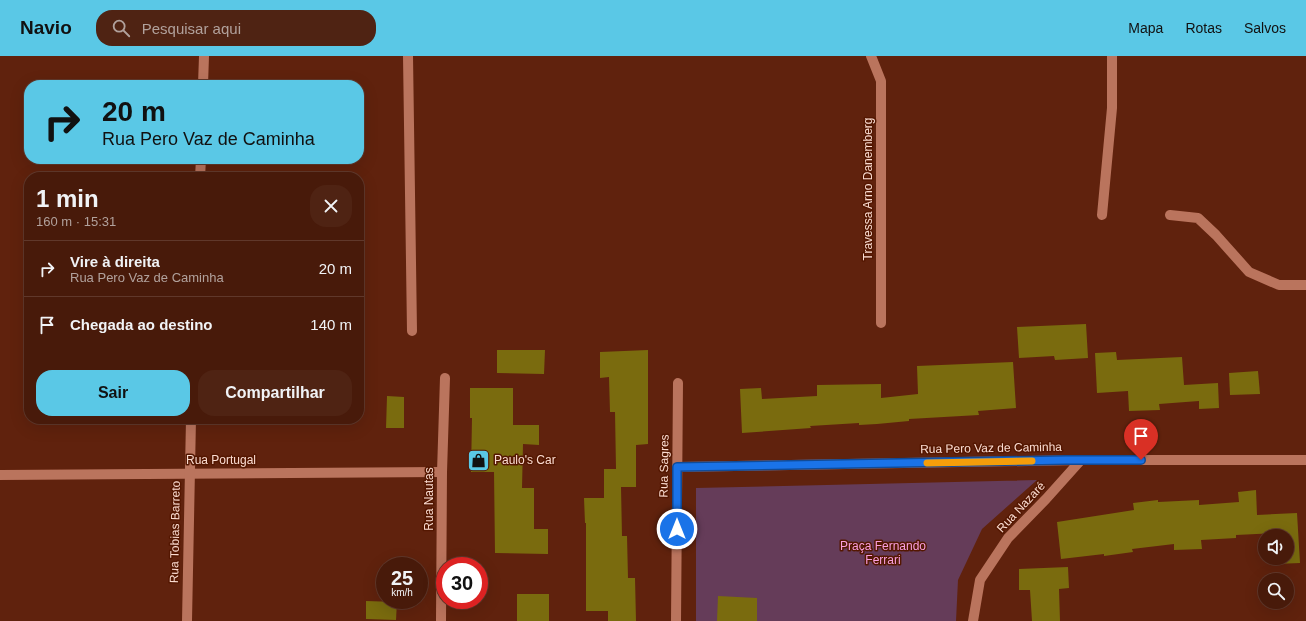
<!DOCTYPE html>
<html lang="pt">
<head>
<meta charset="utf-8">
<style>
	:root { --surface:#481a0a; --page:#4f2313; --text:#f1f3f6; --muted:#b1a19c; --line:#60382b; --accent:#5ac8e6 }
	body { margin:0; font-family:Arial,sans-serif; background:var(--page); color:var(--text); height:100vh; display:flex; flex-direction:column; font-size:15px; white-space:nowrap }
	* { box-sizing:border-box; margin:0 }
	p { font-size:13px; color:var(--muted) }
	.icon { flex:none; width:22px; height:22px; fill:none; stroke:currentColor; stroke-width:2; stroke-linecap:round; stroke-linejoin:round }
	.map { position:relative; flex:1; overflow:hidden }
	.panel { position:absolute; left:24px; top:116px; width:340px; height:252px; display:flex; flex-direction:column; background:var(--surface); border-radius:16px; box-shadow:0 4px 16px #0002,0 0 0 1px var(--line) }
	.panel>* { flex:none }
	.banner { position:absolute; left:24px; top:24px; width:340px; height:84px; border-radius:16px; box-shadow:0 4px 16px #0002,0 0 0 1px var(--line); background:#5ac8e6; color:#111; overflow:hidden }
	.controls { position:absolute; left:1258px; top:473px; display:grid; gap:8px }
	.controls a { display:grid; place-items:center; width:36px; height:36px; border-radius:50%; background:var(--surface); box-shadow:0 4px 16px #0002,0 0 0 1px var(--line); font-size:20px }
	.speed { position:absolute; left:376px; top:501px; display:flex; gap:8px; font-size:20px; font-weight:700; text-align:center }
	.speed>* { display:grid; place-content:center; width:52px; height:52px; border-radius:50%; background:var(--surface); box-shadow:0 4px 16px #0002,0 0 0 1px var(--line); line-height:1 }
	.speed small { font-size:10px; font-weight:400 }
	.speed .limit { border:6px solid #d22; background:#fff; color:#111 }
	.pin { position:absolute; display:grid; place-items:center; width:34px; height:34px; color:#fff; margin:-41px -17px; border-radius:50% 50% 50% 0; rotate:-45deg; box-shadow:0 0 4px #0007 }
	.pin .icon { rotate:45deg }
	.me { position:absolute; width:44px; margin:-22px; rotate:0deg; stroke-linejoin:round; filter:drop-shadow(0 0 3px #0008) }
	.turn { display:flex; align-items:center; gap:14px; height:84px; padding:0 12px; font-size:18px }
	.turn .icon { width:52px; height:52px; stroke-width:2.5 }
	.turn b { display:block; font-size:28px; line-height:34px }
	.round { display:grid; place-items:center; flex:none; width:42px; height:42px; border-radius:16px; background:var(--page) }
	.head { display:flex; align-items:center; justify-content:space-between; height:68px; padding:0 12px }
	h1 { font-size:24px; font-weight:800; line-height:30px }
	.action { display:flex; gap:8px; margin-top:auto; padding:8px 12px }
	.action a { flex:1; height:46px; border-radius:16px; background:var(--accent); color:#111; font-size:16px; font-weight:800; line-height:46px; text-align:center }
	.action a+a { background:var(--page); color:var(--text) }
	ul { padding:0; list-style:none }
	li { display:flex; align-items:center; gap:12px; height:56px; padding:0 12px; border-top:1px solid var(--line) }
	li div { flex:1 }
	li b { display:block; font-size:15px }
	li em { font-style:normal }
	header { display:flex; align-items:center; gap:24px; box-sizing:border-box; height:56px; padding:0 20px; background:var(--accent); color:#111 }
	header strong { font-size:19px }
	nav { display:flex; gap:22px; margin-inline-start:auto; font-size:14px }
	.search { width:280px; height:36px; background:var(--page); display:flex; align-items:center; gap:10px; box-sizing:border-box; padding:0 14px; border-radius:16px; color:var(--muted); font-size:15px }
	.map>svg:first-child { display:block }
	.green { fill:#653c59 }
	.building { fill:#7a6b0e }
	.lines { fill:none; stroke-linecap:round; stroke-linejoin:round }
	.service { stroke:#ba745d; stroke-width:10 }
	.minor { stroke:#ba745d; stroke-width:10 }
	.route-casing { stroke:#114b97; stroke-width:10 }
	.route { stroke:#1a73e8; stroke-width:7 }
	.slow { stroke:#f59e0b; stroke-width:7 }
	.labels { text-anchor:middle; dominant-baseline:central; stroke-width:3; stroke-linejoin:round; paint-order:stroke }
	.street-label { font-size:12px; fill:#fbdcd1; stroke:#541701 }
	.poi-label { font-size:12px; fill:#fbdcd1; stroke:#541701; text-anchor:start }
	.park-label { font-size:12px; fill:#fa9fdf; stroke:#541701 }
</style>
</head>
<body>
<header>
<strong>Navio</strong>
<div class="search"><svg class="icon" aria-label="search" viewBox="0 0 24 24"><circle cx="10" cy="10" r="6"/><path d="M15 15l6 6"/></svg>Pesquisar aqui</div>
<nav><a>Mapa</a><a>Rotas</a><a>Salvos</a></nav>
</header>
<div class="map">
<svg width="1306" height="565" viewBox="0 0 1306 565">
	<rect width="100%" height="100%" fill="#60220d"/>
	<polygon class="green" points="1037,424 982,473 958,524 956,565 696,565 696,432"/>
	<g class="building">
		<polygon points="1086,268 1088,302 1055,304 1054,300 1019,302 1017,271"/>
		<polygon points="497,294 545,294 544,318 497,317"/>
		<polygon points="648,294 648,388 636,389 636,431 621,431 622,480 627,480 628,522 635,522 636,565 608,565 608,555 586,555 586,467 585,467 584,442 604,442 604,413 616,413 615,356 610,356 609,321 600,322 600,296"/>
		<polygon points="1116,296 1117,304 1182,301 1184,329 1218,327 1219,352 1199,353 1199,345 1159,348 1160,354 1129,355 1128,335 1097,337 1095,297"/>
		<polygon points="1013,306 1016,352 978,355 979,359 909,363 909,365 877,368 859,369 859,367 810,370 811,372 742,377 740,333 761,332 762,343 817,340 817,329 881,328 881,342 918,338 917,310"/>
		<polygon points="1258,315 1260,338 1230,339 1229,317"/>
		<polygon points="470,332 513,332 513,369 539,369 539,389 523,388 522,432 534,432 534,473 548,473 548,498 495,497 494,416 471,416 472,362 470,362"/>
		<polygon points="387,340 404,341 404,372 386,372"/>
		<polygon points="1256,434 1257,459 1297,457 1300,507 1276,508 1276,502 1287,502 1287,480 1275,480 1275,477 1236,479 1236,482 1201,484 1202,493 1174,494 1174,488 1132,493 1133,496 1104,500 1104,498 1061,503 1057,466 1134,454 1133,447 1158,444 1158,446 1199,444 1199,449 1239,446 1238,436"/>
		<polygon points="1068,511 1069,532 1059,533 1060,565 1032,565 1030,534 1019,534 1019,513"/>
		<rect x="517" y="538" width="32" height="27"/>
		<polygon points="718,540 757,542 757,565 717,565"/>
		<polygon points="366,545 397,546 396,564 366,563"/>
	</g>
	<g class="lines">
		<g class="service">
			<polyline points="408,0 412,275"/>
			<polyline points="1102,159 1112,52 1112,0"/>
			<polyline points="1170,159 1198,162 1216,179 1249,216 1279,229 1306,229"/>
		</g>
		<g class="minor">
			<polyline points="871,0 881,25 881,267"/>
			<polyline points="203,29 204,0"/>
			<polyline points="200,121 201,103"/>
			<polyline points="677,411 1081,404 1306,404"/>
			<polyline points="0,419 442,416"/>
			<polyline points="187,565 191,363"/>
			<polyline points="441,565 442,416 445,322"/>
			<polyline points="676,565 678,327"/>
			<polyline points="973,565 980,524 1008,482 1046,443 1081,404"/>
		</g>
	</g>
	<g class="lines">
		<defs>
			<polyline id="route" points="677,473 677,411 1066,404 1141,404"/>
		</defs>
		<use href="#route" class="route-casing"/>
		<use href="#route" class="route"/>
		<polyline class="slow" points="927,407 1032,405"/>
	</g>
	<defs>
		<symbol id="shop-square" viewBox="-11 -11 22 22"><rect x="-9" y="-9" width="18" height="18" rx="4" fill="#5ac8e6" stroke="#541701"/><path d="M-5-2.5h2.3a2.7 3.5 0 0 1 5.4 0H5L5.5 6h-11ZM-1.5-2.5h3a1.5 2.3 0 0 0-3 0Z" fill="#111"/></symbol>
	</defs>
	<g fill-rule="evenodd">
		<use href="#shop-square" x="466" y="392" width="25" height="25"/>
	</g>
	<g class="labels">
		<g class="street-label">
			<text transform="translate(868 133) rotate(-90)">Travessa Arno Danemberg</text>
			<text transform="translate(991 392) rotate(-1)">Rua Pero Vaz de Caminha</text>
			<text x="221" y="404">Rua Portugal</text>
			<text transform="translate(664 410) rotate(-89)">Rua Sagres</text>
			<text transform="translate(429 443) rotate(-90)">Rua Nautas</text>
			<text transform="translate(1021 451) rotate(-47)">Rua Nazaré</text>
			<text transform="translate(175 476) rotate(-89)">Rua Tobias Barreto</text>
		</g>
		<g class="poi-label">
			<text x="494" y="404">Paulo's Car</text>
		</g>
		<g class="park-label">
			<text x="883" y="490">Praça Fernando<tspan x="883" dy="14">Ferrari</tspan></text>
		</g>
	</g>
</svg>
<div class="controls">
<a><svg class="icon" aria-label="sound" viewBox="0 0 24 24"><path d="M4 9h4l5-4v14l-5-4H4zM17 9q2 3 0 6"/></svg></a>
<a><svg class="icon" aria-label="search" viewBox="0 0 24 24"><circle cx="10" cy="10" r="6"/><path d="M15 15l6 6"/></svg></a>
</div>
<div class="speed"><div>25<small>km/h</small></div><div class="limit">30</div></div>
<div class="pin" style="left:1141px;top:404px;background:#d93025"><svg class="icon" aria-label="arrive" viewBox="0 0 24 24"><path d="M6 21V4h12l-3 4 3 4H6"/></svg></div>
<svg class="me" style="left:677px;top:473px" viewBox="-20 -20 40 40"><circle r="17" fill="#1a73e8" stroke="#fff" stroke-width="3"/><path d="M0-11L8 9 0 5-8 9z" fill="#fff"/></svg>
<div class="banner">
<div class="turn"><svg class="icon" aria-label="right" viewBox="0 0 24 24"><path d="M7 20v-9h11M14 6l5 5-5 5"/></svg><div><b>20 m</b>Rua Pero Vaz de Caminha</div></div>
</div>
<section class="panel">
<div class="head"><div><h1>1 min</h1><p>160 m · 15:31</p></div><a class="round"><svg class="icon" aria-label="close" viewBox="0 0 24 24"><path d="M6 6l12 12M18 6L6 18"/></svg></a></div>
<ul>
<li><svg class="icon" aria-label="right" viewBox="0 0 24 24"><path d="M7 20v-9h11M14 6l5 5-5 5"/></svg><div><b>Vire à direita</b><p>Rua Pero Vaz de Caminha</p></div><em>20 m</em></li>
<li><svg class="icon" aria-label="arrive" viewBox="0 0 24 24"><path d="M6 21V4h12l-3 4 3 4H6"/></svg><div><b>Chegada ao destino</b></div><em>140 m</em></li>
</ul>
<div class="action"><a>Sair</a><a>Compartilhar</a></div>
</section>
</div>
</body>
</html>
